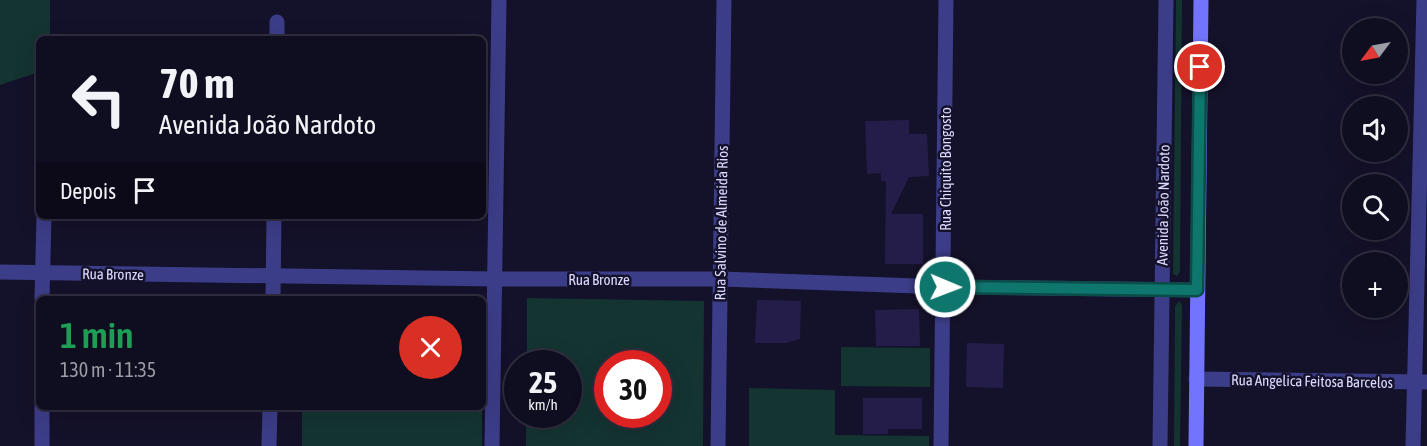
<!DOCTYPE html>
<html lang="pt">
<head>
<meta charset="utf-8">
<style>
	:root { --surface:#0f0d20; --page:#181629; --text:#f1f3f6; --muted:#9b9ca5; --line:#2f2d3e }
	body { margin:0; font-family:"Asap Condensed",sans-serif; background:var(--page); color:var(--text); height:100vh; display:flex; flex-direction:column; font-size:22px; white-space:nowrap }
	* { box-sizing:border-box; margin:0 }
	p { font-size:20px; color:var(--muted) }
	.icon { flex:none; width:33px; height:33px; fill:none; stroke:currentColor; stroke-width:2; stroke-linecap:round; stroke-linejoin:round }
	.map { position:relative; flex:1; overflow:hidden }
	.details { position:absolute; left:36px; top:296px; width:450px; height:114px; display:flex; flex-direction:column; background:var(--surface); border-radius:9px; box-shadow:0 6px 24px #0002,0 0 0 2px var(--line) }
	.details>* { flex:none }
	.banner { position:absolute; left:36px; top:36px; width:450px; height:183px; border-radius:9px; box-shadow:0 6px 24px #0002,0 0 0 2px var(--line); background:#0f0d20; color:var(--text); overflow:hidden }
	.needle { width:39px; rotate:238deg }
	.buttons { position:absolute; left:1342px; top:18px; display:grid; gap:12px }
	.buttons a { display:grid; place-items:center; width:66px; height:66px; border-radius:50%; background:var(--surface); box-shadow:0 6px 24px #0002,0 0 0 2px var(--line); font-size:30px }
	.speed { position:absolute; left:504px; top:350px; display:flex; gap:12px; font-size:30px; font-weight:700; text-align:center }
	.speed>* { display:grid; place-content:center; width:78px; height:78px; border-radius:50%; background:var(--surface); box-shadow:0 6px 24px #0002,0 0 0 2px var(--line); line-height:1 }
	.speed small { font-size:15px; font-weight:400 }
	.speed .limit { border:9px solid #d22; background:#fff; color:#111 }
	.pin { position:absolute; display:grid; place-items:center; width:51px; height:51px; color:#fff; margin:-26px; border:3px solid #fff; border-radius:50%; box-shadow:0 2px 6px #0007 }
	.me { position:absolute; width:66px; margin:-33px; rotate:91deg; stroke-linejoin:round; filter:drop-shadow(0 0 4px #0008) }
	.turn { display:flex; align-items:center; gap:21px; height:126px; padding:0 24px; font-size:27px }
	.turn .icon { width:78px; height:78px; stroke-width:2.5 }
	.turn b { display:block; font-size:42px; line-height:51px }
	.then { display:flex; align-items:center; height:57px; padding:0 24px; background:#0003; gap:12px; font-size:22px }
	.round { display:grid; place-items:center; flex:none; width:63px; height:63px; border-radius:32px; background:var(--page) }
	.summary { display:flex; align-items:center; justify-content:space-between; height:102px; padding:0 24px }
	h1 { font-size:36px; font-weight:600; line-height:45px; color:#1e9e55 }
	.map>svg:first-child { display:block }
	.green { fill:#143431; fill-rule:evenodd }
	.building { fill:#241d4a }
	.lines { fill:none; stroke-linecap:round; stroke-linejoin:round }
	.street { stroke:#3c3d88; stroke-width:15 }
	.secondary { stroke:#7274fd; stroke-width:15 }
	.route-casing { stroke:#0a4d48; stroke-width:15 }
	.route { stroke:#0f766e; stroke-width:10 }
	.labels { text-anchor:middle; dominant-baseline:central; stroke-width:5; stroke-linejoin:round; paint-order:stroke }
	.street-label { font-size:15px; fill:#dcdaff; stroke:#14112a }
</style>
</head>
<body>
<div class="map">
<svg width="1427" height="446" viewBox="0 0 1427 446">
	<rect width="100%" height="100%" fill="#14112a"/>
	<g class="green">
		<polygon points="0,0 50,0 50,39 39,39 39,72 0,85"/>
		<polygon points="1176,0 1182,0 1180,272 1177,276 1173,274"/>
		<path d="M527,298L704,301L703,446H526V414H568V363H527ZM608,363H658V414H608Z"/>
		<polygon points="1179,301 1182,305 1180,446 1174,446 1175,307"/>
		<polygon points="841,347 930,348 930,387 841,386"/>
		<polygon points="749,388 835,390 835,435 929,436 929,446 749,446"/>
		<rect x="302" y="407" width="180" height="39"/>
	</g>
	<g class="building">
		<polygon points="909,120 909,134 927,134 929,176 909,177 891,214 923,214 923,264 885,264 886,181 881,181 881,173 867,174 865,121"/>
		<polygon points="757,300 801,301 800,339 786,343 755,343"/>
		<polygon points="919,309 920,346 876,346 875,310"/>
		<polygon points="967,343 1004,344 1003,388 966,387"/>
		<polygon points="863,398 922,398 922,429 888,429 888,434 863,434"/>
	</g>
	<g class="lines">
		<g class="street">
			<polyline points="277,39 277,22"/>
			<polyline points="0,272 494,279 721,279 945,287 1197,290"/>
			<polyline points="42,298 44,216"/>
			<polyline points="273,298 274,216"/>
			<polyline points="1196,379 1427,382"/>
			<polyline points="42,446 42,406"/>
			<polyline points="269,446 270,406"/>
			<polyline points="492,446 499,0"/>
			<polyline points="718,446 724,0"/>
			<polyline points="941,446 946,0"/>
			<polyline points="1160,446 1166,0"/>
			<polyline points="1413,446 1424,0"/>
		</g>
		<polyline class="secondary" points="1196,446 1201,0"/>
	</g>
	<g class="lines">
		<defs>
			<polyline id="route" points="945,287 1197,290 1200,67"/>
		</defs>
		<use href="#route" class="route-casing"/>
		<use href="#route" class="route"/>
	</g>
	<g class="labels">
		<g class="street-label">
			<text transform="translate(945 169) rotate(-90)">Rua Chiquito Bongosto</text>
			<text transform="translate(1163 205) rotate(-89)">Avenida João Nardoto</text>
			<text transform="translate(721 223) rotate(-89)">Rua Salvino de Almeida Rios</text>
			<text transform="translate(113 274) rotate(1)">Rua Bronze</text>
			<text x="599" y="279">Rua Bronze</text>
			<text transform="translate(1312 381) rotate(1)">Rua Angelica Feitosa Barcelos</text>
		</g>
	</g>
</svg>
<div class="buttons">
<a><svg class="needle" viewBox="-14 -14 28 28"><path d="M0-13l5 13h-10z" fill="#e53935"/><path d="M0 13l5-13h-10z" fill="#9b9ca5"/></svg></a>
<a><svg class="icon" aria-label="sound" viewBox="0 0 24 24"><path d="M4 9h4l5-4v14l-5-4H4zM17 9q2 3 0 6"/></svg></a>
<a><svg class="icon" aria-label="search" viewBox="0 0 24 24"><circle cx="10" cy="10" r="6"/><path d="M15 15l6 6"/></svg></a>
<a>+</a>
</div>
<div class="speed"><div>25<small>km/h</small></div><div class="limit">30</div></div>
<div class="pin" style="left:1200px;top:67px;background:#d93025"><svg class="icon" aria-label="arrive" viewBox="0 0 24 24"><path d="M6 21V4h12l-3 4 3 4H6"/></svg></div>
<svg class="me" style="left:945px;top:287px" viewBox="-20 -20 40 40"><circle r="17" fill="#0f766e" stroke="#fff" stroke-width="3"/><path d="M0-11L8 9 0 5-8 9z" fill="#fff"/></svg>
<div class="banner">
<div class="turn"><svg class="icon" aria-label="left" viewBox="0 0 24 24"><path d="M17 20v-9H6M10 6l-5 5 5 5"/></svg><div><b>70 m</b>Avenida João Nardoto</div></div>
<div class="then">Depois<svg class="icon" aria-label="arrive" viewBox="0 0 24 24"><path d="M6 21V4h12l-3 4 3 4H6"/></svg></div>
</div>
<section class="details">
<div class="summary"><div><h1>1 min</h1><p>130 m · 11:35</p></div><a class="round" style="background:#d93025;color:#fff"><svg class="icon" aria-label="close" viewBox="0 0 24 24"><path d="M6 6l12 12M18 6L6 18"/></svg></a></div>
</section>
</div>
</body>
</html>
